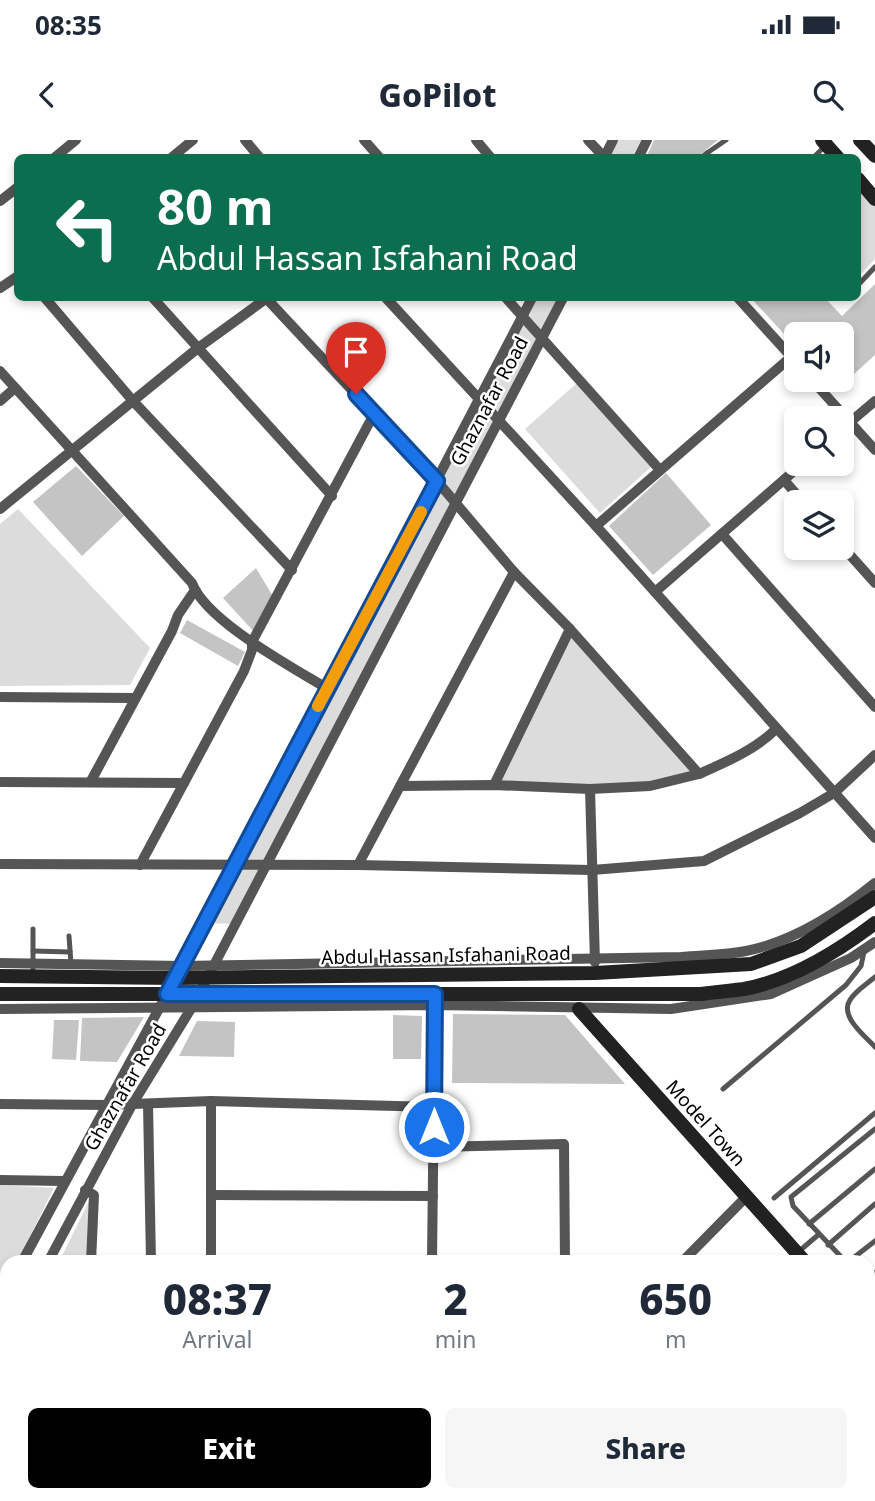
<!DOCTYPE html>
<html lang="en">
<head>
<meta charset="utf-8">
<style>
	:root { --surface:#fff; --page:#f6f6f7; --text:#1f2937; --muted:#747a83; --accent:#000 }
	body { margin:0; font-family:"Noto Sans",sans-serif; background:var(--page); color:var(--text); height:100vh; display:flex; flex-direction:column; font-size:26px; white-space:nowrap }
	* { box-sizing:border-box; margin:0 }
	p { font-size:23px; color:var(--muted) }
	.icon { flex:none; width:38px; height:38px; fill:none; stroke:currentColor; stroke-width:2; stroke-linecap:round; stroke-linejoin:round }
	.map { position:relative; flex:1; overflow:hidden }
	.sheet { position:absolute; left:0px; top:1115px; width:875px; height:247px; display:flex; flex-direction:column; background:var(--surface); border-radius:21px 21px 0 0; box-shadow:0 4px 10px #0003 }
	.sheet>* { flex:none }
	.top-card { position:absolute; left:14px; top:14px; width:847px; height:147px; border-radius:10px; box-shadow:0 4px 10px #0003; background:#0b6e4f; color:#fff; overflow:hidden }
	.fabs { position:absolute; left:784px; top:182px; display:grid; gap:14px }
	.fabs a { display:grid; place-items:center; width:70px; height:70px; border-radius:10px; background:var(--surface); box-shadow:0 4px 10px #0003; font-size:35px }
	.pin { position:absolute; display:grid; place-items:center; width:60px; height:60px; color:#fff; margin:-72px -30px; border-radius:50% 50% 50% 0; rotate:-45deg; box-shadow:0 0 7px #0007 }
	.pin .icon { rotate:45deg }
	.me { position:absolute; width:77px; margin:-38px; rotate:0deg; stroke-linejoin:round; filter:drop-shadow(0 0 5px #0008) }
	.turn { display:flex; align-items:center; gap:24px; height:147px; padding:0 28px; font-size:32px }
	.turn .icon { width:91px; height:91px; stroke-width:2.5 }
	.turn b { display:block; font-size:49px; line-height:60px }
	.eta { display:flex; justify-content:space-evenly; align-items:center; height:119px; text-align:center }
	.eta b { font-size:42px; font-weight:800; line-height:49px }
	.primary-button { display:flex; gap:14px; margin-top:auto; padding:14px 28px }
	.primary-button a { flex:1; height:80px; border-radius:10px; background:var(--accent); color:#fff; font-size:28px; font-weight:800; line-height:80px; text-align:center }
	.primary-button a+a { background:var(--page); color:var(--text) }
	.status { display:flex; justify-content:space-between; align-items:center; height:49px; padding:0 35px; background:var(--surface); direction:ltr }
	.status svg { height:19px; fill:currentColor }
	header { display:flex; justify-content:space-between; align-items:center; height:91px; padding:0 28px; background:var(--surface); font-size:32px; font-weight:800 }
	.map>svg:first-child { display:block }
	.green { fill:#dcdcdc }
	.building { fill:#c4c4c4 }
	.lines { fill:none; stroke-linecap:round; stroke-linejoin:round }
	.lane { stroke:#555; stroke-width:5 }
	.street { stroke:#555; stroke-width:10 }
	.secondary { stroke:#222; stroke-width:14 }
	.route-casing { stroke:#114b97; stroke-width:18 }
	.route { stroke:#1a73e8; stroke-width:12 }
	.slow { stroke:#f59e0b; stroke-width:12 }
	.labels { text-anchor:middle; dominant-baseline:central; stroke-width:5; stroke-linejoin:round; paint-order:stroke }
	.street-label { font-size:19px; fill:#000; stroke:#fff }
</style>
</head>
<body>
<div class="status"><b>08:35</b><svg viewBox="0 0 49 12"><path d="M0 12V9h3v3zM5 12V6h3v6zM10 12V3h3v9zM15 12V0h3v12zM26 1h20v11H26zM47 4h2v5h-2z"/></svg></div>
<header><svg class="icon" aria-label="back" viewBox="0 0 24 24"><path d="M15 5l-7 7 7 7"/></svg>GoPilot<svg class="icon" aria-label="search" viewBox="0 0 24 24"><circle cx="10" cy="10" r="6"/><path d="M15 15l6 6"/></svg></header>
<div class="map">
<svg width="875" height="1361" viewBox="0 0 875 1361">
	<rect width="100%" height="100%" fill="#fff"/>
	<g class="green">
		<polygon points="616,0 641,0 632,17 607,18"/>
		<polygon points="858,46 875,65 875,119 858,137"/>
		<polygon points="534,158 560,158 236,784 204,783"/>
		<polygon points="577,243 651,327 600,373 525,289"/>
		<polygon points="18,369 150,508 130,545 0,546 0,384"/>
		<polygon points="570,489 699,634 650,646 494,645"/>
		<polygon points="0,1045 54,1048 17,1122 7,1122 7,1143 0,1156"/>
		<polygon points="92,1055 87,1122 59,1122"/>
	</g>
	<g class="building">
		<polygon points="654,0 718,0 696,18 646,18"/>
		<polygon points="875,144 875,215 843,244 832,246 826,240 842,240 842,194 796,194 796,207 751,158 825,158 842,176"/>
		<polygon points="76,326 124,376 82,416 33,362"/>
		<polygon points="666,333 711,385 653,435 609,386"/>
		<polygon points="256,428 274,458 255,493 223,458"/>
		<polygon points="187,480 245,512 238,526 180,493"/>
		<polygon points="453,874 565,875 625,944 452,943"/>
		<polygon points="393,875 422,876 421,919 393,919"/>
		<polygon points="144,877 117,922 80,921 82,878"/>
		<polygon points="54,880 79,880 76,920 52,919"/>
		<polygon points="197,881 235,882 234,917 179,916"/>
	</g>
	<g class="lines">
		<g class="lane">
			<polyline points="707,13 726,0"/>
			<polyline points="701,18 707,13 711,18"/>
			<polyline points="813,18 826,5"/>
			<polyline points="858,145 875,127"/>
			<polyline points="33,789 33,836"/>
			<polyline points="69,796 71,824"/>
			<polyline points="33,811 70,812"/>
			<path d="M875,837C867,844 855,851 850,860C839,876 865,896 875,907"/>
			<polyline points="723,949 846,845 861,826 864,812"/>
			<polyline points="774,1058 875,973"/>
			<polyline points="809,1084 875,1029"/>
			<polyline points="828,1105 875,1064"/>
			<polyline points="797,1113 818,1095"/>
			<polyline points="846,1122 793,1066 791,1057 875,989"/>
			<polyline points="848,1122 875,1101"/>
		</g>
		<g class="street">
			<polyline points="245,0 260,18"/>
			<polyline points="364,0 380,18"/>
			<polyline points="476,0 491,18"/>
			<polyline points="588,0 605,18"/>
			<polyline points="54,18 76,0"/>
			<polyline points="171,18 193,0"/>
			<polyline points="604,18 613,0"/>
			<polyline points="638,18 647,0"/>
			<polyline points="0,61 18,47"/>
			<polyline points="0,148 18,136"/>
			<polyline points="45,158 133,261 292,430"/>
			<polyline points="153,158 332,356"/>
			<polyline points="266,158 437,341 514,432 570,489 699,634 650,646 590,649 494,645 400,646"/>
			<polyline points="386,158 596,386 875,698"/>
			<polyline points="506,158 660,330"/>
			<polyline points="738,158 796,222"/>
			<path d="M0,231L192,443C206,481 292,527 328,549"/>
			<polyline points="812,240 875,310"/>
			<polyline points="0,261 15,248"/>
			<polyline points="842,289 875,261"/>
			<polyline points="784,340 803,362"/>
			<polyline points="0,369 198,208 267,158"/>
			<polyline points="596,386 791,217"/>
			<polyline points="722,394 875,567"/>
			<polyline points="842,406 875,443"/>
			<polyline points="655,452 802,324"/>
			<polyline points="0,557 135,558"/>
			<path d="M699,634C726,622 755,610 776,589"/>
			<polyline points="91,641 172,491 178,475 195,450"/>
			<polyline points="0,642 184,643"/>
			<polyline points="494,645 570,489"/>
			<polyline points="590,649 595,822"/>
			<polyline points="0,724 358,725 592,730 704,721 800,673 834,653 875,615"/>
			<polyline points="140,725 244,531 252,510 252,502 374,274"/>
			<polyline points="358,725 514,432"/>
			<path d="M0,823L182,826L681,817C702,815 725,815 746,811C792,802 838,773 875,743"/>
			<polyline points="0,869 435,865 671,869 771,854 851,818 875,802"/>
			<polyline points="211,961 211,1122"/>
			<polyline points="0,964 107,965 211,961 434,967"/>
			<polyline points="148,964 151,1122"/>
			<polyline points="434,1007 564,1004 565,1122"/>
			<polyline points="0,1040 64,1041"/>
			<polyline points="85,1050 94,1055 91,1122"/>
			<polyline points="212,1055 433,1056"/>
			<polyline points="22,1122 182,826 532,158"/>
			<polyline points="48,1122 132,965 192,867 563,158"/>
			<polyline points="432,1122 435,860"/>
			<polyline points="682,1122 746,1057"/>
			<polyline points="868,1142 875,1135"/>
			<polyline points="0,1165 7,1152"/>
			<polyline points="0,1221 7,1206"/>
			<polyline points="0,1228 7,1228"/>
			<polyline points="0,1290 7,1290"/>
			<polyline points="0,1350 7,1350"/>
			<polyline points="73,1354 73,1361"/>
			<polyline points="281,1354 281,1361"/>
			<polyline points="358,1354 358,1361"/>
			<polyline points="434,1354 434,1361"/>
			<polyline points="831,1354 836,1361"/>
			<polyline points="208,1361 208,1354"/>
			<polyline points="556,1361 556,1354"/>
			<polyline points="590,1361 597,1354"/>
			<polyline points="744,1361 751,1354"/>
		</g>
		<g class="secondary">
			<polyline points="822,0 838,18"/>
			<polyline points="860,0 875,16"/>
			<polyline points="858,39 875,59"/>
			<polyline points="0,836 176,838 595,833 751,824 801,806 875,757"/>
			<path d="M0,854H701C715,852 730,851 744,849C792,840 837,812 875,783"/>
			<polyline points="579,869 805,1122"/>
			<polyline points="868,1192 875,1200"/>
		</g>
	</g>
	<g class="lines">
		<defs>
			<polyline id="route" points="356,254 437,341 167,854 435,854 434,987"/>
		</defs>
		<use href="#route" class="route-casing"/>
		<use href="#route" class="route"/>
		<polyline class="slow" points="318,566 421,372"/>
	</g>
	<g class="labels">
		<g class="street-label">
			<text transform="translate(489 261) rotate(-62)">Ghaznafar Road</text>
			<text transform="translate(446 815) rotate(-1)">Abdul Hassan Isfahani Road</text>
			<text transform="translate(125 947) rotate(-60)">Ghaznafar Road</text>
			<text transform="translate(706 983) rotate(48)">Model Town</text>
		</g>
	</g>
</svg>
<div class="fabs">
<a><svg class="icon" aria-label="sound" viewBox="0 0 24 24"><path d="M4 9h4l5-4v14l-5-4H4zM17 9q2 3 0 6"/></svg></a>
<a><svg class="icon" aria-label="search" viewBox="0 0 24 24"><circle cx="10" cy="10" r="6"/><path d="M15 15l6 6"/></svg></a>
<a><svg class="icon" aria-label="layers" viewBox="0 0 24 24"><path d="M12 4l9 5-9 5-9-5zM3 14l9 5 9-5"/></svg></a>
</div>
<div class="pin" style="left:356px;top:254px;background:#d93025"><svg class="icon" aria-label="arrive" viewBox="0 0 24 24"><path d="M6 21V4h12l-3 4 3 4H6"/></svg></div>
<svg class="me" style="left:434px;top:987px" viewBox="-20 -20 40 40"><circle r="17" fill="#1a73e8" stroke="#fff" stroke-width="3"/><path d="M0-11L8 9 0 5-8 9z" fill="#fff"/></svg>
<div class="top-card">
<div class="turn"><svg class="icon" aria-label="left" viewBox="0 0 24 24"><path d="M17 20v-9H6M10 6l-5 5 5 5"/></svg><div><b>80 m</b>Abdul Hassan Isfahani Road</div></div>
</div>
<section class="sheet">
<div class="eta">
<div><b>08:37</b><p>Arrival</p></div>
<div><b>2</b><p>min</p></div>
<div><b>650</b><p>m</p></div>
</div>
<div class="primary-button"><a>Exit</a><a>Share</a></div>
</section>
</div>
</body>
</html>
